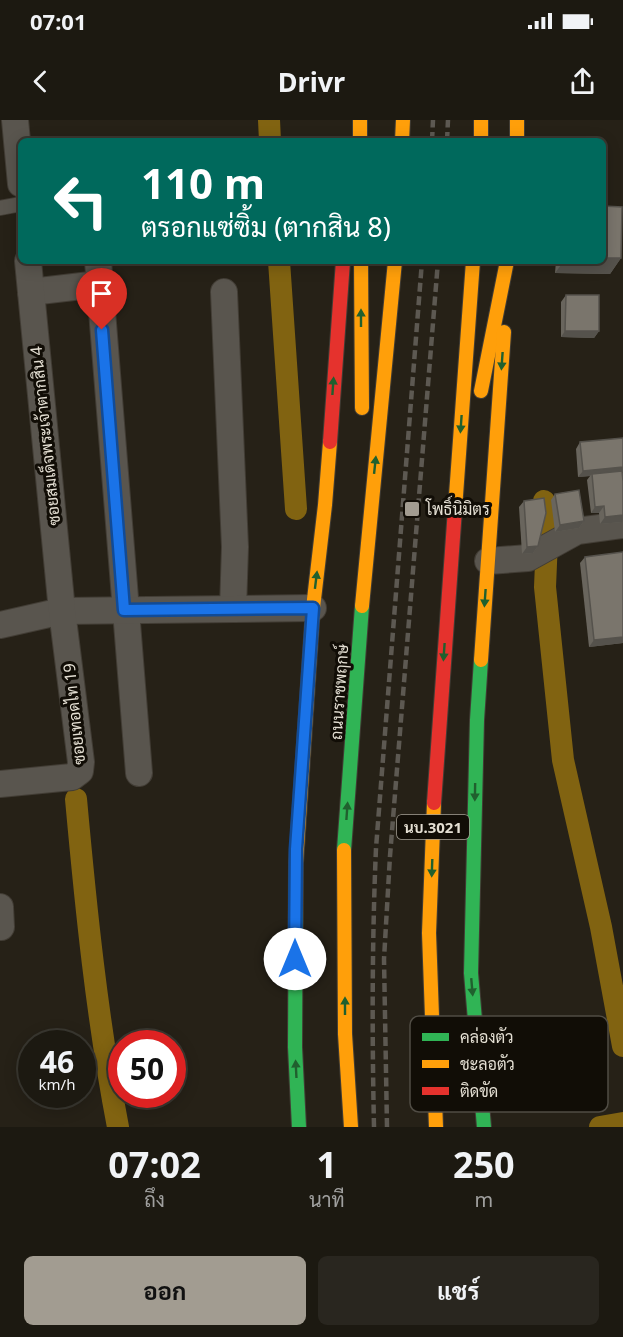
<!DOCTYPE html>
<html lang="th">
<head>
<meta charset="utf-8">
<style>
	:root { --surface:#1c1911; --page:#29261f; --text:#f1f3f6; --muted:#a0a09f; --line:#3a3831; --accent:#a29c91 }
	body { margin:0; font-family:"Noto Sans",Sarabun,sans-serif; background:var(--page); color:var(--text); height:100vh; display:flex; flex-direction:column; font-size:22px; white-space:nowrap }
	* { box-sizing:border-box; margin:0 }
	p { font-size:20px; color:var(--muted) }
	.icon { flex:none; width:33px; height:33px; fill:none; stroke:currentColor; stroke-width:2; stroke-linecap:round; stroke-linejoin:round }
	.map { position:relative; height:1007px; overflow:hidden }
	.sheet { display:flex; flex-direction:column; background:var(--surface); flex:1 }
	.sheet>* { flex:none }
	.hud { position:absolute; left:18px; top:18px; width:588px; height:126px; border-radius:9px; box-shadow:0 3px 15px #0003,0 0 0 2px var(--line); background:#00695c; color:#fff; overflow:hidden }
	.speed { position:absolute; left:18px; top:910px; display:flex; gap:12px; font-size:30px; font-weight:700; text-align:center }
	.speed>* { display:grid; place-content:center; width:78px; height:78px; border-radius:50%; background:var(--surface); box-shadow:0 3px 15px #0003,0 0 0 2px var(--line); line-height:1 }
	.speed small { font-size:15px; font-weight:400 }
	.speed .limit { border:9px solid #d22; background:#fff; color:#111 }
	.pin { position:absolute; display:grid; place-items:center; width:51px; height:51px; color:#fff; margin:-62px -26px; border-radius:50% 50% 50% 0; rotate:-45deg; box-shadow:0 0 6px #0007 }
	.pin .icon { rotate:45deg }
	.me { position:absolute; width:66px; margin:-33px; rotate:0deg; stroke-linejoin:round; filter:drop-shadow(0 0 4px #0008) }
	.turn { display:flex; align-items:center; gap:21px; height:126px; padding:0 24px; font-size:27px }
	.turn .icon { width:78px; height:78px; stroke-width:2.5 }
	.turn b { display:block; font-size:42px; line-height:51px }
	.eta { display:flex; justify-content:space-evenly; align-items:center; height:102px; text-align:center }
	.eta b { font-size:36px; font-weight:700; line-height:42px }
	.action { display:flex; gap:12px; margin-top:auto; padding:12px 24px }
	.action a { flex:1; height:69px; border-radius:9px; background:var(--accent); color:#111; font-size:24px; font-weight:700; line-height:69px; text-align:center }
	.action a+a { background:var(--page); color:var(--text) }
	.status { display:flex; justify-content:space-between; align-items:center; height:42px; padding:0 30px; background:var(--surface); direction:ltr }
	.status svg { height:16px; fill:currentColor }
	header { display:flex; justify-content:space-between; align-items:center; height:78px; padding:0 24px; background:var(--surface); font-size:27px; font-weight:700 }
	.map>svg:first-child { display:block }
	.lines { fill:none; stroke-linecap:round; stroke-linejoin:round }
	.canal { stroke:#816311; stroke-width:22 }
	.lane-casing { stroke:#423d35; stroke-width:16 }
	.street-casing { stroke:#423d35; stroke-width:28 }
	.fast-casing { stroke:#423d35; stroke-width:16 }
	.slow-casing { stroke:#423d35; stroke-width:16 }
	.jam-casing { stroke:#423d35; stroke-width:16 }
	.lane { stroke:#59554e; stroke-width:14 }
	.street { stroke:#59554e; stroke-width:26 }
	.fast { stroke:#30b455; stroke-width:14 }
	.slow { stroke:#ff9f0a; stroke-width:14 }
	.jam { stroke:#e5322d; stroke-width:14 }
	.rail { stroke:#5d5952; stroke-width:4.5; stroke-dasharray:9 4.5; stroke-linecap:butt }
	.wall { fill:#69655d }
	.shaded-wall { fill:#55524c }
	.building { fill:#7a756c; stroke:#55524c; stroke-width:1.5 }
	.oneway { fill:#20602e }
	.route-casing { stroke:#114b97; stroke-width:15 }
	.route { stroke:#1a73e8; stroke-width:10 }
	.poi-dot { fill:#a29c91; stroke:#110d06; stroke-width:2 }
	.labels { text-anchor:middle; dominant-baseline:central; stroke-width:6; stroke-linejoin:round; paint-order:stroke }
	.shield { fill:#110d06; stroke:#a5a096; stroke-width:1.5 }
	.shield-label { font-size:15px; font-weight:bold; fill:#e4dfd3 }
	.street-label { font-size:16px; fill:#e4dfd3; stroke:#110d06 }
	.poi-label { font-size:16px; fill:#e4dfd3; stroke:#110d06; text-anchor:start }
	.key { fill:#110d06; stroke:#504c44; stroke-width:1.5 }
	.key-label { font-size:16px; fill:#e4dfd3 }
</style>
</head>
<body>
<div class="status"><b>07:01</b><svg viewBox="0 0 49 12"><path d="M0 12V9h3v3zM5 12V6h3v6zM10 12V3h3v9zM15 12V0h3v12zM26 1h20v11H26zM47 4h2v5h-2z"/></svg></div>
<header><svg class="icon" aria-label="back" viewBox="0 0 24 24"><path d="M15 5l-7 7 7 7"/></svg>Drivr<svg class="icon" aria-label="share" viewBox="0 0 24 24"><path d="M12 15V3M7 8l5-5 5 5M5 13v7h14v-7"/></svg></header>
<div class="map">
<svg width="623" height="1007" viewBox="0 0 623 1007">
	<rect width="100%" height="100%" fill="#262117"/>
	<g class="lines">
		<g class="canal">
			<polyline points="269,0 270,21"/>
			<polyline points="279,141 296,389"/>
			<polyline points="544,381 547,420 545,467 563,640 601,807 623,926"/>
			<path d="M76,679C86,789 97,898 118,1007"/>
			<polyline points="600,1007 623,1003"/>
		</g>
		<defs>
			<polyline id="lane" points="0,88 21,84"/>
			<g id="street">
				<polyline points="15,0 21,64"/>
				<polyline points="98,141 139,653"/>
				<polyline points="31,172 99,164"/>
				<polyline points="224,172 235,427 233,489"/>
				<polyline points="488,441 528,438 577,411 623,405"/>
				<polyline points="0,505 62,491 313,488"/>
				<polyline points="0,664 72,657 80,651 81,642 62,491 28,141"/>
				<polyline points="0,787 1,807"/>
			</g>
			<g id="fast">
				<polyline points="481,540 477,600 471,853 484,1007"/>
				<polyline points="344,730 362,486"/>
				<polyline points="296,743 295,927 299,1007"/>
			</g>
			<g id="slow">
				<polyline points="360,0 360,21"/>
				<polyline points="481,0 481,21"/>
				<polyline points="517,0 517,21"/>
				<polyline points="402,21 403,0"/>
				<polyline points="361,141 362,288"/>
				<polyline points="481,271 507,141"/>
				<polyline points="455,389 473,141"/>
				<polyline points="362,486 395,141"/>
				<polyline points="481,540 504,212"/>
				<polyline points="434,683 429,813 436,1007"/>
				<polyline points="344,730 345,914 351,1007"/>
				<polyline points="296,743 313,488 325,385 330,322"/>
			</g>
			<g id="jam">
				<polyline points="330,322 343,141"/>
				<polyline points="434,683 455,389"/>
			</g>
		</defs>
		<use href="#lane" class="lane-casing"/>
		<use href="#street" class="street-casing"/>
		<use href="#fast" class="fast-casing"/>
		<use href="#slow" class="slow-casing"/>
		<use href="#jam" class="jam-casing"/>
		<use href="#lane" class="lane"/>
		<use href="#street" class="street"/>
		<use href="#fast" class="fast"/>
		<use href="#slow" class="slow"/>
		<use href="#jam" class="jam"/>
		<g class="rail">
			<polyline points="432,21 433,0"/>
			<polyline points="447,21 448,0"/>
			<path d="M374,1007C372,914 372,821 376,728L422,141"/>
			<polyline points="387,1007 384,839 390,736 438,141"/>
		</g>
	</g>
	<g class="wall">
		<polygon points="621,138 610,154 555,153 556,141 603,141"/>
		<polygon points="566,175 599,211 594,218 561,217 561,182"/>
		<polygon points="580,322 623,351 622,352 622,402 600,404 599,393 591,393 587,360 590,356 578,357 576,329"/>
		<polygon points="555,374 584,401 579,408 555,412 551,380"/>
		<polygon points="524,381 538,426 533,433 522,434 519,387"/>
		<polygon points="585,437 623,523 589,527 580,443"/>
	</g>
	<g class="shaded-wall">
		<polygon points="603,138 621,138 610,154 555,153 564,141 603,141"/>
		<polygon points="565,211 599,211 594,218 561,217"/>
		<polygon points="623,347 623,351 621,354 592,354 590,356 578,357 583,351"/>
		<polygon points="604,386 599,393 591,393 595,387"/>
		<polygon points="623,395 623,400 622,402 600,404 605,397"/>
		<polygon points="584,401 579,408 555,412 560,405"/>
		<polygon points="538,426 533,433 522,434 527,427"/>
		<polygon points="623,517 623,523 589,527 594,520"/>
	</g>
	<g class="building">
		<polygon points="603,86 622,87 621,138 603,138"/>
		<polygon points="566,175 599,175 599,211 565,211"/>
		<polygon points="623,318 623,347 583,351 580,322"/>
		<polygon points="622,351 623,361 623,395 605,397 604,386 595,387 592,354"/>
		<polygon points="579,370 584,401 560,405 555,374"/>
		<polygon points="544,378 546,393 538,426 527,427 524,381"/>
		<polygon points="623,432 623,517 594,520 585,437"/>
	</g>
	<defs><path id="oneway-solid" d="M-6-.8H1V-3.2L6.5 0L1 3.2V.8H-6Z" transform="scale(1.5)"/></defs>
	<g class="oneway">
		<use href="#oneway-solid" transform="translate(361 198) rotate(-90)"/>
		<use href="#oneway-solid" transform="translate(502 241) rotate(94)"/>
		<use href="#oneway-solid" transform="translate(333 266) rotate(-86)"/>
		<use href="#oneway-solid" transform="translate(461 304) rotate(94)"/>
		<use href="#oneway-solid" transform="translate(375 345) rotate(-84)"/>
		<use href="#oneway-solid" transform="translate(316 460) rotate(-83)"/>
		<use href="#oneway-solid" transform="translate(485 478) rotate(94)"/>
		<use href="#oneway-solid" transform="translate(444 532) rotate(94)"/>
		<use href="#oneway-solid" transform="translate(475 672) rotate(91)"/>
		<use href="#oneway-solid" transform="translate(347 691) rotate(-86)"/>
		<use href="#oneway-solid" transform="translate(432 748) rotate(92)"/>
		<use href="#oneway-solid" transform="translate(472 867) rotate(85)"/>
		<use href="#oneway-solid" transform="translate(345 886) rotate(-90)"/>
		<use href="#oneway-solid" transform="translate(296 949) rotate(-93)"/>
	</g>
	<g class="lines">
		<defs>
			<polyline id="route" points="102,210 124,490 313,488 296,729 295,839"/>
		</defs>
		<use href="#route" class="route-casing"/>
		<use href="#route" class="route"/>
	</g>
	<rect class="poi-dot" x="404" y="381" width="16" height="16" rx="3"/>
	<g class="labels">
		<rect class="shield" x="397" y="695" width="72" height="24" rx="4.5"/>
		<g class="shield-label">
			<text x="433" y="707">นบ.3021</text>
		</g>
		<g class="street-label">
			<text transform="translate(45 316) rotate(-96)">ซอยสมเด็จพระเจ้าตากสิน 4</text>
			<text transform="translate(339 572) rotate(-86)">ถนนราชพฤกษ์</text>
			<text transform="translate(74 594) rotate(-96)">ซอยเทอดไท 19</text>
		</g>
		<g class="poi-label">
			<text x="426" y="389">โพธิ์นิมิตร</text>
		</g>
	</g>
	<rect x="410" y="896" width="198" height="96" rx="9" class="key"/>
	<rect x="422" y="913" width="27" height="8" fill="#30b455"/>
	<rect x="422" y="940" width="27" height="8" fill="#ff9f0a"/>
	<rect x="422" y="967" width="27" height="8" fill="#e5322d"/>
	<g class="key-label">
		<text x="460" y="923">คล่องตัว</text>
		<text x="460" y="950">ชะลอตัว</text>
		<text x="460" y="977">ติดขัด</text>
	</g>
</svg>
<div class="speed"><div>46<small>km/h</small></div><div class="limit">50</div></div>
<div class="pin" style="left:102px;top:210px;background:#d93025"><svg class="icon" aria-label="arrive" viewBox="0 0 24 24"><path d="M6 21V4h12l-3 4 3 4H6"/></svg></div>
<svg class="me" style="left:295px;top:839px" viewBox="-20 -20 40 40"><circle r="19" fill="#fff"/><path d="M0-13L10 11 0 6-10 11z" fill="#1a73e8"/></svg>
<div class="hud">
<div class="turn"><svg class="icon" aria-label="left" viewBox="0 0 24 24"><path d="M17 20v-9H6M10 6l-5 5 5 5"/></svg><div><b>110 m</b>ตรอกแซ่ซิ้ม (ตากสิน 8)</div></div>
</div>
</div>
<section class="sheet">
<div class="eta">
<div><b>07:02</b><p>ถึง</p></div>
<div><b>1</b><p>นาที</p></div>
<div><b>250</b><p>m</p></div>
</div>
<div class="action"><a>ออก</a><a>แชร์</a></div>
</section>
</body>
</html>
